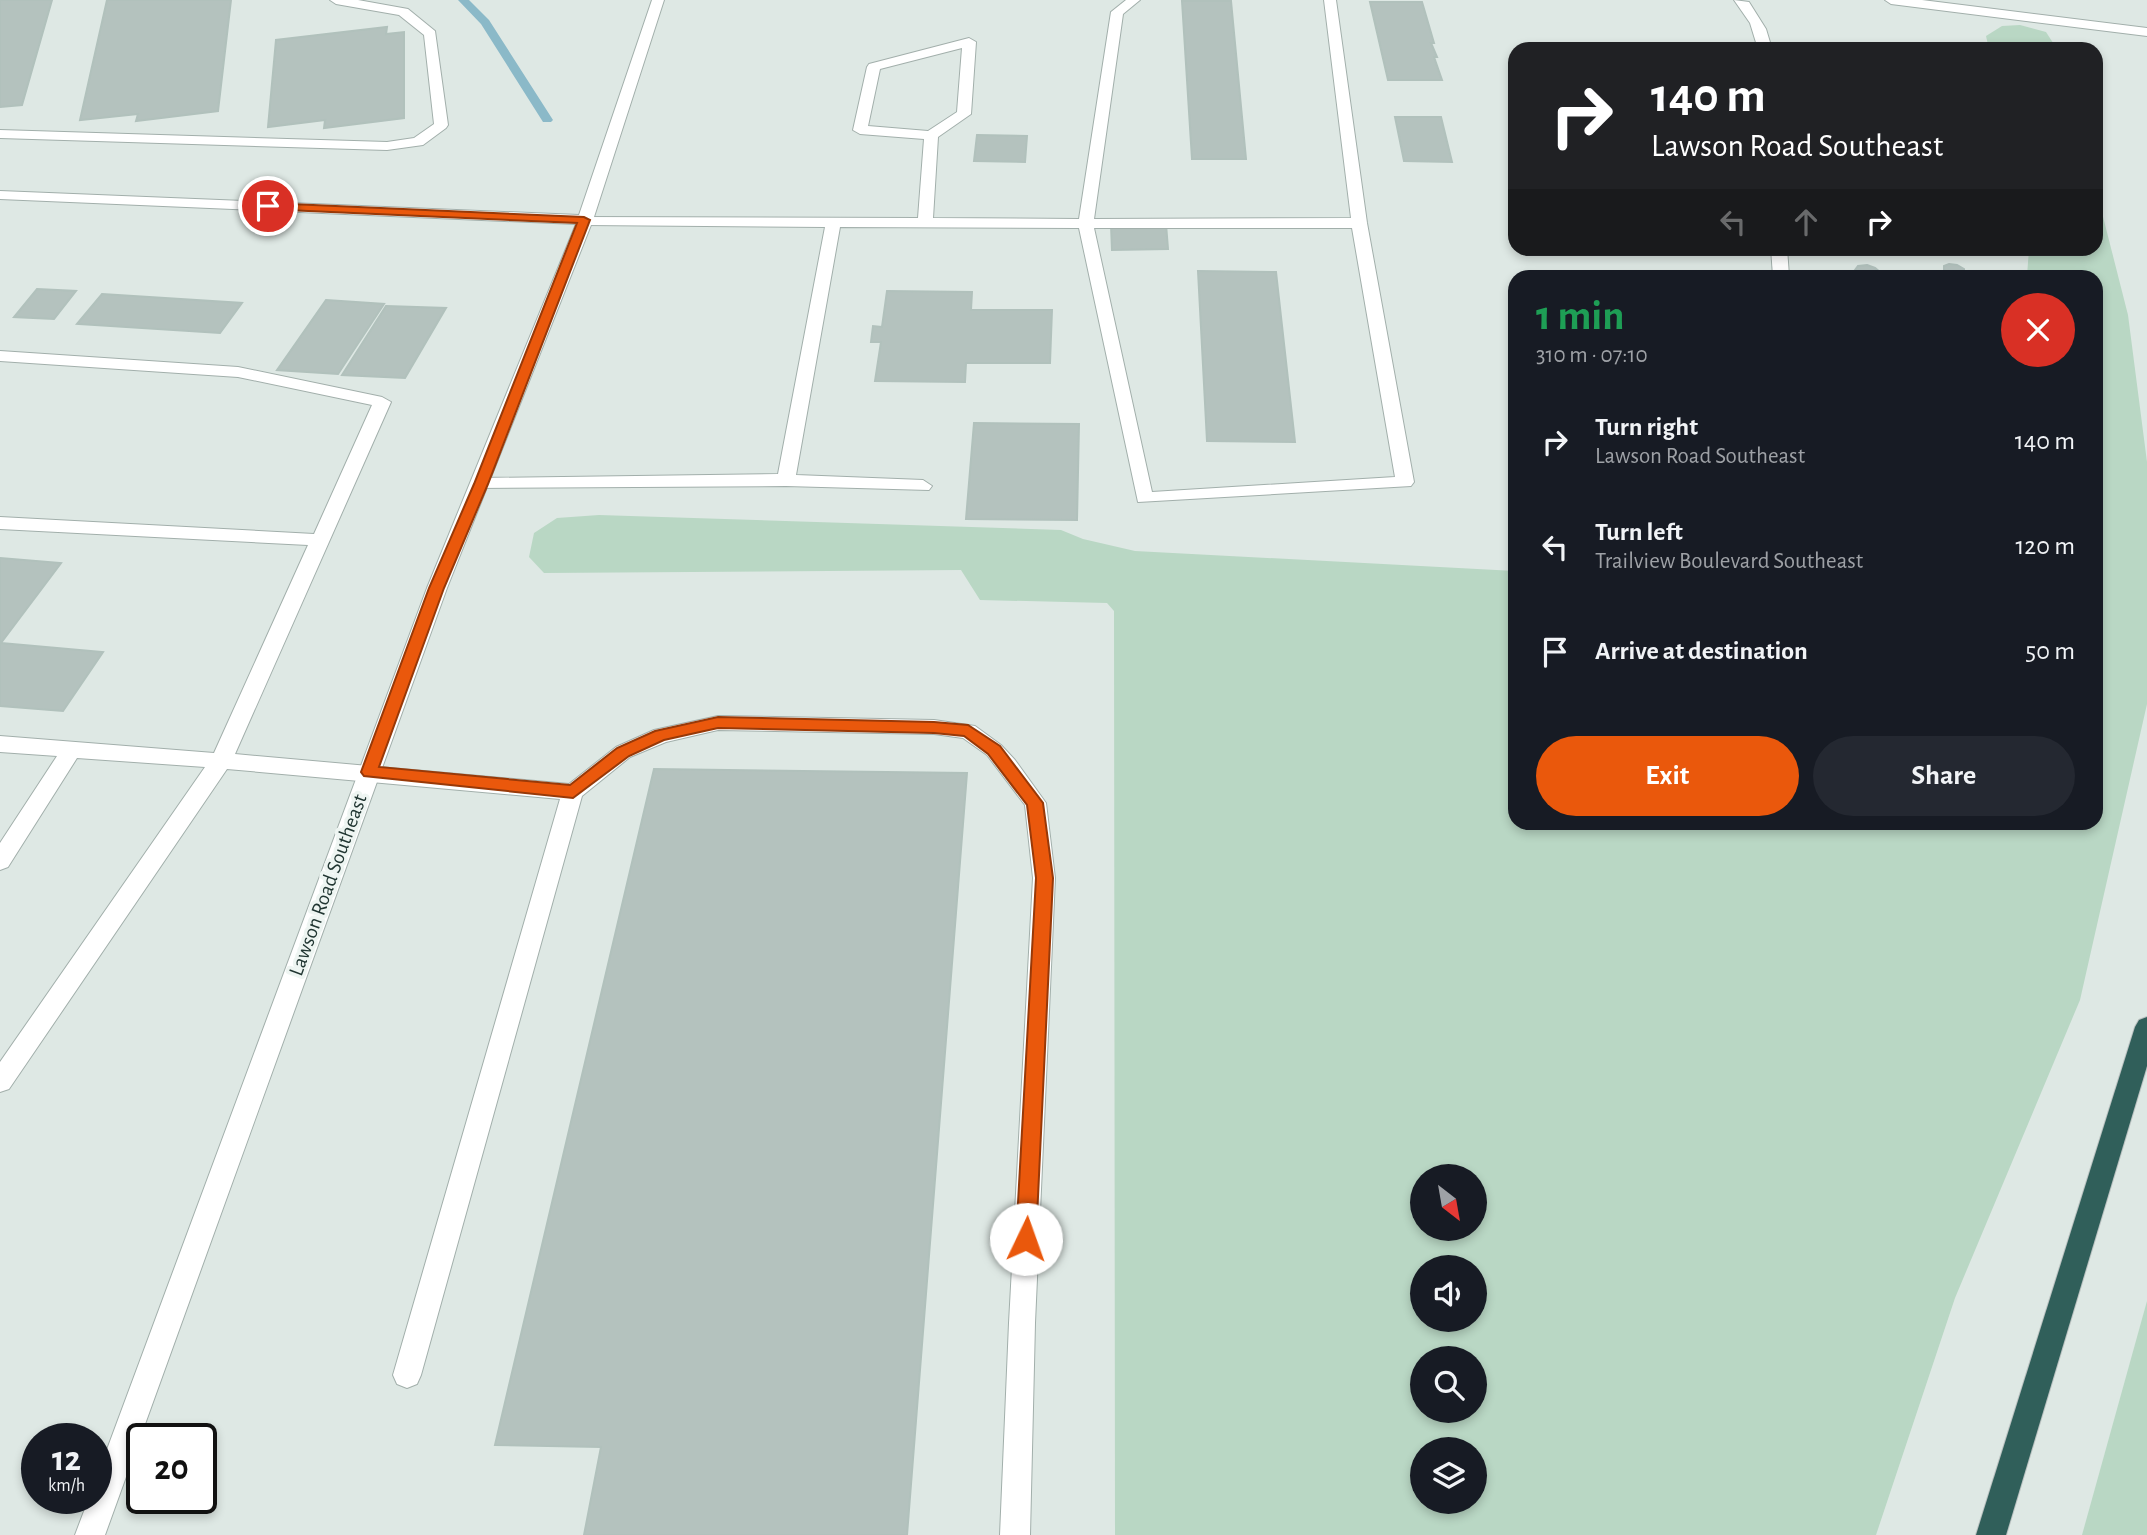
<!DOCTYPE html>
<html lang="en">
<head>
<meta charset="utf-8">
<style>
	:root { --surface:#171b24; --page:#242831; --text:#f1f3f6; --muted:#9ea1a6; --accent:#ea580c }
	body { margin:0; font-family:"Alegreya Sans",sans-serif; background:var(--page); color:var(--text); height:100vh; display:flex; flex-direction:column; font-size:26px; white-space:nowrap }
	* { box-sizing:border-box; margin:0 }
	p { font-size:23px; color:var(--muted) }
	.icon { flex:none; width:38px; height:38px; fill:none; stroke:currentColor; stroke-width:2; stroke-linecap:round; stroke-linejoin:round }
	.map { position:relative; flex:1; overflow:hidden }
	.sheet { position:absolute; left:1508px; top:270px; width:595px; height:560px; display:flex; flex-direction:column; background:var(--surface); border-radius:21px; box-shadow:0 4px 10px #0003 }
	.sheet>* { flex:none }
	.guide { position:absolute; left:1508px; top:42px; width:595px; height:214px; border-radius:21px; box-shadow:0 4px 10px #0003; background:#202124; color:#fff; overflow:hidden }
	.needle { width:46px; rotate:149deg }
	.tools { position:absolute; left:1410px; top:1164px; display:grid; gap:14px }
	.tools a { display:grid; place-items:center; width:77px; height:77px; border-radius:50%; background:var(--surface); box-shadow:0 4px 10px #0003; font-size:35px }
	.speed { position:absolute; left:21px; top:1423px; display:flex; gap:14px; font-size:35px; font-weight:700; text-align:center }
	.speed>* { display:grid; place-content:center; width:91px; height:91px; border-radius:50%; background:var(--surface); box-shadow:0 4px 10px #0003; line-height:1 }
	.speed small { font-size:18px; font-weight:400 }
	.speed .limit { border:4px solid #111; border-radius:10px; background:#fff; color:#111 }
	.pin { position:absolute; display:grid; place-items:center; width:60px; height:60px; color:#fff; margin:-30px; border:4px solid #fff; border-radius:50%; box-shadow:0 2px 7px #0007 }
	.me { position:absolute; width:77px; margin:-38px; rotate:3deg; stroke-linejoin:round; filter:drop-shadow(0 0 5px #0008) }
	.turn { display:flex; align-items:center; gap:24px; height:147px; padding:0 28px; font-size:32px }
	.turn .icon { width:91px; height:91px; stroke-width:2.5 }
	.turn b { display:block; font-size:49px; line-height:60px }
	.lanes { display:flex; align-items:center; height:66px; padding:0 28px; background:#0003; justify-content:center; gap:35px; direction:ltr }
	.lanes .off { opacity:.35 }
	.round { display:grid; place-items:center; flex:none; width:74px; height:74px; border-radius:37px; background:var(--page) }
	.overview { display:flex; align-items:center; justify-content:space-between; height:119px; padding:0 28px }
	h1 { font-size:42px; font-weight:600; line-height:52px; color:#1e9e55 }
	.action { display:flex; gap:14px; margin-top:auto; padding:14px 28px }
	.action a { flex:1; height:80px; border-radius:42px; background:var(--accent); color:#fff; font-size:28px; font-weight:600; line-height:80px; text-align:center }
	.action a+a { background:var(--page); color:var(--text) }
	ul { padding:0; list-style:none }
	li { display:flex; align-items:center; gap:21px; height:105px; padding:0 28px }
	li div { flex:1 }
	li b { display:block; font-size:26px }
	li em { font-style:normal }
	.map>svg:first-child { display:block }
	.green { fill:#b9d7c4; fill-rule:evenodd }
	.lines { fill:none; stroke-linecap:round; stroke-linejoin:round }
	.stream { fill:#8bb9c8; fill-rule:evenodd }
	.building { fill:#b4c2be; stroke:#b1c1bc; stroke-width:2 }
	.lane-casing { stroke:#a2afab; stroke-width:2 }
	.street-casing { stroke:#a2afab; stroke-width:2 }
	.highway-casing { stroke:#bcc3c2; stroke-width:2 }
	.lane { fill:#fff; fill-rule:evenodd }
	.street { fill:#fff; fill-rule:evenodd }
	.highway { fill:#305f5a; fill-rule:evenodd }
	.route { fill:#ea580c; stroke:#983908; stroke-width:2 }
	.labels { text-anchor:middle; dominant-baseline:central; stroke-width:7; stroke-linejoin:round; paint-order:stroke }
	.street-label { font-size:21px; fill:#213632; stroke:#eef5f2 }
</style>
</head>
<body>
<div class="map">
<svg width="2147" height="1535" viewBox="0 0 2147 1535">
	<rect width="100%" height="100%" fill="#dee8e4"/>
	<g class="green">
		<polygon points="2020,25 2046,32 2057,49 1989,49 1986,36 2002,26"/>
		<path d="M2097,193L2128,315L2147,462V704L2080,1000L1955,1298L1876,1535H1115L1114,611L1107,603L980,600L961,570L544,573L529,557L534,533L557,518L599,515L1061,530L1083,539L1135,551L1515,571L1516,822H2096V276H2027L2029,249L2096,248ZM1475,1176V1228H1423V1176ZM1475,1267V1320H1423V1267ZM1475,1358V1410H1423V1358ZM1423,1449H1475V1502H1423Z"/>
		<polygon points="2147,1301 2147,1535 2082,1535"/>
	</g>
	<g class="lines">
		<polygon class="stream" points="458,0 469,0 489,20 553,120 551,122 543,122 481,24"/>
	</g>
	<g class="building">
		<polygon points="0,0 52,0 22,105 0,107"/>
		<polygon points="107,0 231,0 218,111 136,121 138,114 80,120"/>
		<polygon points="1182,1 1231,1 1246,159 1192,159"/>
		<polygon points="1370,2 1422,2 1434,43 1431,43 1437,57 1434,57 1442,80 1388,80"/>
		<polygon points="387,27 386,34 404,32 404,118 324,128 325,120 268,127 276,40"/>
		<polygon points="1395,117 1441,117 1452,162 1404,161"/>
		<polygon points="977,135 1027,136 1025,162 974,161"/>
		<polygon points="1166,224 1168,249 1112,250 1111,225"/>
		<polygon points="1949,264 1957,265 1964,269 1964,273 1950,274 1944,270 1944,266"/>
		<polygon points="1867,265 1875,268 1881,273 1879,276 1863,276 1855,270 1858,266"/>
		<polygon points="1198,271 1276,272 1295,442 1207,441"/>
		<polygon points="37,289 76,291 54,319 14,317"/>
		<polygon points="887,291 972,292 971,310 1052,310 1050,363 966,363 965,382 875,381 881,342 871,342 873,326 882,327"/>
		<polygon points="102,294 242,303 220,333 77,324"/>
		<polygon points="326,300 384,304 338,374 277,370"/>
		<polygon points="386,306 446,308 405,378 342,375"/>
		<polygon points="974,423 1079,424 1077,520 966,519"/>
		<polygon points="0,558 61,563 1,643 103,652 63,711 0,706"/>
		<polygon points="654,769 967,773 907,1535 584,1535 601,1447 495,1445"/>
	</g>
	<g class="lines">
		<defs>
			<g id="lane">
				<polygon points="330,0 358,0 408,9 435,31 448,125 446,128 423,145 387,150 0,138 0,130 387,142 414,138 434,124 424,35 399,15 336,4"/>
				<path d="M1126,0H1140L1123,14L1094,219L1351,218L1324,0H1336L1367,223L1414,482L1411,486L1138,502L1079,228L840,227L796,475L923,480L932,486L929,490L786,486L475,488L472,484L481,478L778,474L825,227L585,225L580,223L577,220L580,217L918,218L924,139L860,134L853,130L867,67L869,64L969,38L976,42L971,114L938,137L933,218L1079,219L1111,12ZM962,48L957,112L928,131L868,126L880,69ZM1094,228H1352L1395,477L1152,492Z"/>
				<polygon points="1734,0 1749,2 1766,29 1772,49 1758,49 1750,23"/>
				<polygon points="1885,0 1922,0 2147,28 2147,36 1891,4"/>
				<polygon points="1771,248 1787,248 1789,276 1773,276"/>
				<polygon points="0,351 238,367 382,397 391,402 235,754 569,784 616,747 654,730 718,716 934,720 975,726 1001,745 1015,760 1046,803 1055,878 1035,1323 1030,1535 1000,1535 1009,1323 1033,878 1025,805 987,755 963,738 934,734 718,730 666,742 630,757 582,796 421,1375 417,1384 407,1388 397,1384 393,1375 560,799 227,769 9,1089 0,1092 0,1062 205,767 77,758 8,867 0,870 0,843 57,756 0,752 0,736 214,753 308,545 0,529 0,517 314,534 372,405 238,377 0,361"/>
			</g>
			<polygon id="street" points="652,0 664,0 593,220 447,588 105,1535 75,1535 89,1498 96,1498 96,1479 427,588 576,224 0,199 0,191 579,215"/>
			<polygon id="highway" points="2147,1017 2147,1066 2006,1535 1976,1535 2135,1027 2139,1020"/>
		</defs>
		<use href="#lane" class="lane-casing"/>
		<use href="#street" class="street-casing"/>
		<use href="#highway" class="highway-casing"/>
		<use href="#lane" class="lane"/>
		<use href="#street" class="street"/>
		<use href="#highway" class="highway"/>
	</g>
	<polygon class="route" points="268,203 584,217 590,220 488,484 444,588 379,767 570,785 617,748 655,731 718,717 934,722 968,725 1000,746 1043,803 1053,878 1036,1239 1033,1246 1026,1248 1019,1246 1016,1239 1036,878 1027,805 988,754 964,736 934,733 718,728 664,740 629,756 573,798 364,776 361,772 429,588 474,484 577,223 264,209 262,206"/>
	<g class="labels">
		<g class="street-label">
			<text transform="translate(328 885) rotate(-70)">Lawson Road Southeast</text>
		</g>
	</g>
</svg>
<div class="tools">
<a><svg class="needle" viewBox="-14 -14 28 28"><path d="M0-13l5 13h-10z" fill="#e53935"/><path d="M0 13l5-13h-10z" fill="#9ea1a6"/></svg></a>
<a><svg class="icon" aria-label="sound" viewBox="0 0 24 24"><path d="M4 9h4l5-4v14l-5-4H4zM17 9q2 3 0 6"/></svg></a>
<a><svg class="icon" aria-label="search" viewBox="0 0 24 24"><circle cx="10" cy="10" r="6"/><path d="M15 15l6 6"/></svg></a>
<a><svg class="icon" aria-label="layers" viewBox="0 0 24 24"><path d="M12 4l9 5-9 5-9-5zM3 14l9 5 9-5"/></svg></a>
</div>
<div class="speed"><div>12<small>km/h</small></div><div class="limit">20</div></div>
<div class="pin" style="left:268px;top:206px;background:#d93025"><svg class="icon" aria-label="arrive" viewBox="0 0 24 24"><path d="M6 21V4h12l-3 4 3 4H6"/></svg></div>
<svg class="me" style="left:1026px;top:1239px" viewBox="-20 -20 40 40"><circle r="19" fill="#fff"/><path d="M0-13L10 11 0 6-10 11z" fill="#ea580c"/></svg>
<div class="guide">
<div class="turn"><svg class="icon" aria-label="right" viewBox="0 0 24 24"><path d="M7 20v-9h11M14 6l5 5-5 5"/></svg><div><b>140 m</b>Lawson Road Southeast</div></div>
<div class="lanes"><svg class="icon off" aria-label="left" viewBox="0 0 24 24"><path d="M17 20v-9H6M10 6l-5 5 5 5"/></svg><svg class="icon off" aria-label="ahead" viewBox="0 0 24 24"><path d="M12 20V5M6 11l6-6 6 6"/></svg><svg class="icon" aria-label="right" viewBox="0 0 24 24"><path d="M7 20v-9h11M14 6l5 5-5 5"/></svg></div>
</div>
<section class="sheet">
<div class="overview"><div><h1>1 min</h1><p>310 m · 07:10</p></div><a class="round" style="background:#d93025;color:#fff"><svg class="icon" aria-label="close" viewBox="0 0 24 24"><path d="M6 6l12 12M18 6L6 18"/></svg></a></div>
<ul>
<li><svg class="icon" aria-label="right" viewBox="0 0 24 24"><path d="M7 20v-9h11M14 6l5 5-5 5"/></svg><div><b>Turn right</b><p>Lawson Road Southeast</p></div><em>140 m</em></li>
<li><svg class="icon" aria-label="left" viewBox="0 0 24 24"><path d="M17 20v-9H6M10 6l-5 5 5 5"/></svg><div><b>Turn left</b><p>Trailview Boulevard Southeast</p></div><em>120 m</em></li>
<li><svg class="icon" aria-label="arrive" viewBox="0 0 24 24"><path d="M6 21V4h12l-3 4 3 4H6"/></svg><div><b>Arrive at destination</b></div><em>50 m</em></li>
</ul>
<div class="action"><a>Exit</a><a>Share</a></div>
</section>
</div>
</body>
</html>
